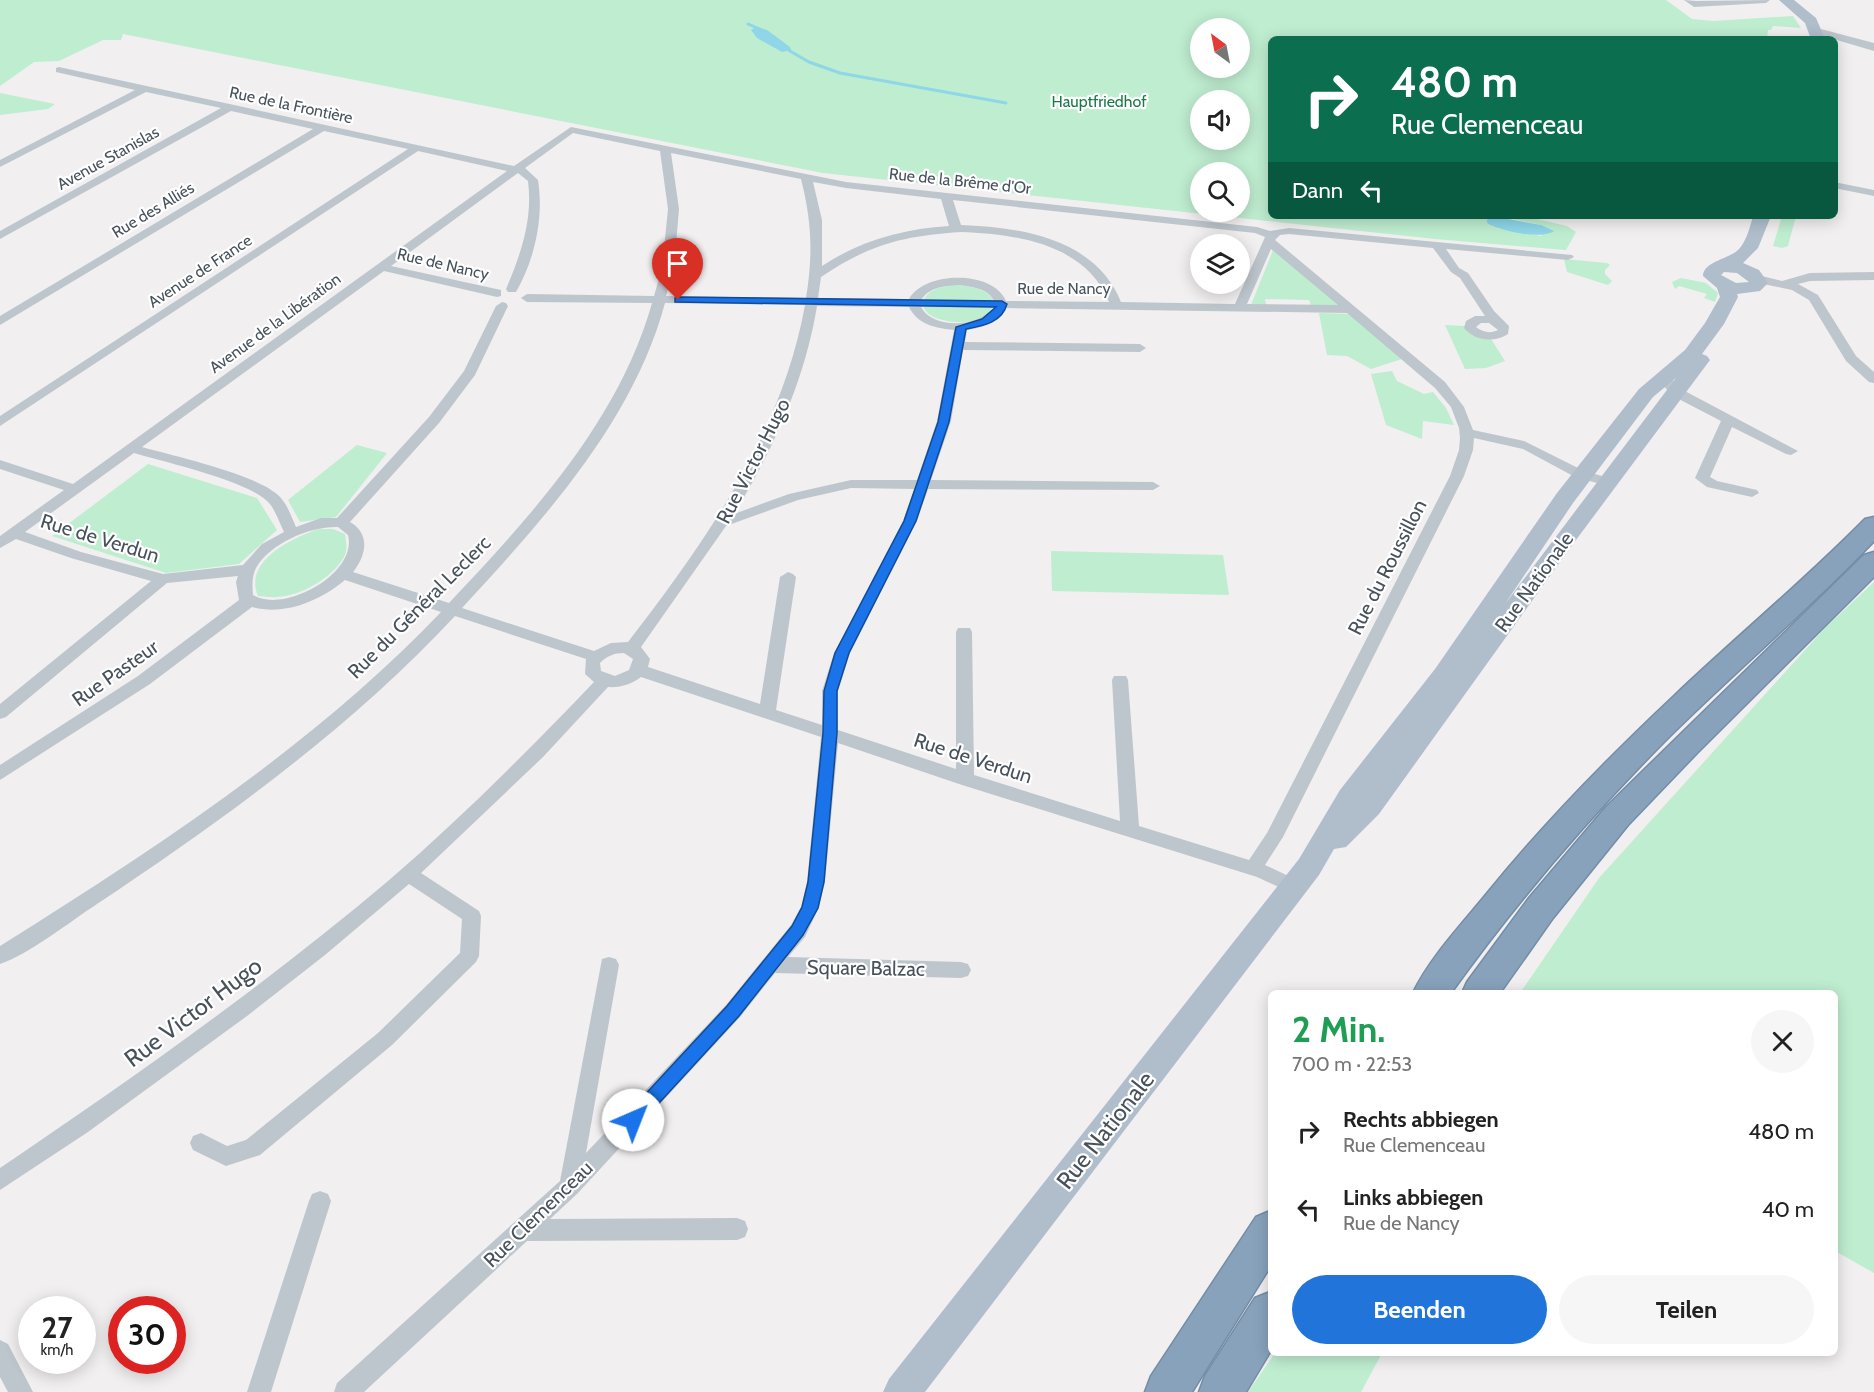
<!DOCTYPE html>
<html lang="de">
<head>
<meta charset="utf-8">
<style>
	:root { --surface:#fff; --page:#f6f6f6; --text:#222; --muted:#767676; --accent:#2174d9 }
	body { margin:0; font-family:Cabin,sans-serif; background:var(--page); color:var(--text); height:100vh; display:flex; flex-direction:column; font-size:22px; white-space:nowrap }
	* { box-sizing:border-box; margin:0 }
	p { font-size:20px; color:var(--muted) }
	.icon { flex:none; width:33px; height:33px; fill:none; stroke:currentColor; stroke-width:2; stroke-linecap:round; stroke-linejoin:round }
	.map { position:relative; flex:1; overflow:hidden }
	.panel { position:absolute; left:1268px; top:990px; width:570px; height:366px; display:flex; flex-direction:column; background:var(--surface); border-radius:9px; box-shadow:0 3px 15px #0003 }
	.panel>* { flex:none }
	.top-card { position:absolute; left:1268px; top:36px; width:570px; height:183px; border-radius:9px; box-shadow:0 3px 15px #0003; background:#0b6e4f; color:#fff; overflow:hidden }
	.needle { width:39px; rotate:328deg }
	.controls { position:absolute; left:1190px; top:18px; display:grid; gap:12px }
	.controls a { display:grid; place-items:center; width:60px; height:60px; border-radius:50%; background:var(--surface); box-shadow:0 3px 15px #0003; font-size:30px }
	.speed { position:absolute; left:18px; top:1296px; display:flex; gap:12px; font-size:30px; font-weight:700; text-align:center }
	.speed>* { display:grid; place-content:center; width:78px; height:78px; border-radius:50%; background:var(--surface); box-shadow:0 3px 15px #0003; line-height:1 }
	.speed small { font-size:15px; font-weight:400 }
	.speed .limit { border:9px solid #d22; background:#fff; color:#111 }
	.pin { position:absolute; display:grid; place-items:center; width:51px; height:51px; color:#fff; margin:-62px -26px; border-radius:50% 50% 50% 0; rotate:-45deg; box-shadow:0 0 6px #0007 }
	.pin .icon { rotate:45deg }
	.me { position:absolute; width:66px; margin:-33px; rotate:44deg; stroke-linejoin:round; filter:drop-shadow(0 0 4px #0008) }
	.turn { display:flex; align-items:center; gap:21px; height:126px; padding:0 24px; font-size:27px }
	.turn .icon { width:78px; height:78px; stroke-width:2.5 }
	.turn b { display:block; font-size:42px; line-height:51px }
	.then { display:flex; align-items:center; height:57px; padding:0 24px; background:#0003; gap:12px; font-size:22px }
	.round { display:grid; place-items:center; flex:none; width:63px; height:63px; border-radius:32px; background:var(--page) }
	.head { display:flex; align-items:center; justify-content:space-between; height:102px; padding:0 24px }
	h1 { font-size:36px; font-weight:700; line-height:45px; color:#1e9e55 }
	.button { display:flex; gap:12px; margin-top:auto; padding:12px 24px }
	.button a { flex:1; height:69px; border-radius:36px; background:var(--accent); color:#fff; font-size:24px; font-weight:700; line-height:69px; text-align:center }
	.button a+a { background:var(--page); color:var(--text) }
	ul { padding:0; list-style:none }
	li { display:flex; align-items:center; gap:18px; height:78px; padding:0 24px }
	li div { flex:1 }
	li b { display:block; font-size:22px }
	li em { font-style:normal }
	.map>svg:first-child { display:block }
	.green { fill:#bfedd0; fill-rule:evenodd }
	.water { fill:#8ed6e8 }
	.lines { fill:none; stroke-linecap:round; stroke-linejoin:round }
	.stream { stroke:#8ed6e8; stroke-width:3 }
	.motorway-casing { stroke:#748da7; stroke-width:3 }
	.minor { fill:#bec6cd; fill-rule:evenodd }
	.tertiary { fill:#bec6cd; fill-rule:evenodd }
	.primary { fill:#b0becc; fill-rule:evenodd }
	.motorway { fill:#88a2bc; fill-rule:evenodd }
	.route { fill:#1a73e8; stroke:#114b97; stroke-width:1.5 }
	.labels { text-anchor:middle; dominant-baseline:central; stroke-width:4.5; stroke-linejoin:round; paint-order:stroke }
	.far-park-label { font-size:16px; fill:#1b7a49; stroke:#fff }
	.far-street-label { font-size:16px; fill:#48525b; stroke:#fff }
	.street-label { font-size:20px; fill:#48525b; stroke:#fff }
	.near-street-label { font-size:24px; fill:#48525b; stroke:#fff }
</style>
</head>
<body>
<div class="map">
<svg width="1874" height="1392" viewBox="0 0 1874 1392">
	<rect width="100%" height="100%" fill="#f1efef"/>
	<g class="green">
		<path d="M0,0H1666L1692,19L1713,21L1793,16L1801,28L1773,26L1771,30H1768L1767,39H1270V216H1524L1567,226L1576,232L1566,250L1435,239L823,173L123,34L121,40H103L59,61L34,62L0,86ZM1200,28H1239V68H1200ZM1200,100H1239V140H1200ZM1200,172H1239V212H1200ZM1500,216L1541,225V236L1492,226Z"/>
		<polygon points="0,93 55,104 48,109 0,115"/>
		<polygon points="1782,216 1796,216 1788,246 1782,248 1773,246"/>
		<polygon points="1273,250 1339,305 1311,305 1309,300 1265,299 1266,305 1251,305"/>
		<polygon points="1564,259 1607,263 1610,265 1605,270 1605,274 1612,281 1608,285 1567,272"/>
		<polygon points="1681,278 1706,283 1718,293 1715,302 1704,298 1707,294 1679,286 1675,289 1672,282"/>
		<path d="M958,285C1022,291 988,332 943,320C933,318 925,313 922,304C927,288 943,286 958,285Z"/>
		<polygon points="1319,313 1351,314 1405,358 1371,369 1347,356 1327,355"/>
		<polygon points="1445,325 1465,326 1468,332 1491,339 1505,361 1486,368 1465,369"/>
		<polygon points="1392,371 1397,381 1424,394 1433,392 1446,408 1454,425 1423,421 1422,439 1386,425 1371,374"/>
		<polygon points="357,445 387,453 336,517 300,522 288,500"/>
		<polygon points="148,464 257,498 277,530 239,564 166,573 52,536"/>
		<path d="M319,529H333L345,534C346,542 348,550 344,557C332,578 301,596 277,597C271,598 264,596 258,596C243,561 292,538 319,529Z"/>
		<polygon points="1051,551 1223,555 1229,595 1052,591"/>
		<polygon points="1874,582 1874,1273 1835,1251 1834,993 1520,993 1599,878 1825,628"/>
		<polygon points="1275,1353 1382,1353 1361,1392 1248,1392"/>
	</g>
	<g class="water">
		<polygon points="756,27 767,30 790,47 791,50 782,52 757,38 751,30"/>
		<path d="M1492,216L1541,225L1554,231C1542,240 1500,231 1487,223V220Z"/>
	</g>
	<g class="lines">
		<g class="stream">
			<polyline points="748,24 764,31"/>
			<polyline points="783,47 809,62 840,73 1006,103"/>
		</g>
		<defs>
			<g id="motorway">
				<path d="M1874,517V541C1809,609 1737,670 1670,736C1590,816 1517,901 1451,993H1413C1431,956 1463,923 1489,891C1546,821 1609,757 1674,696C1737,636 1804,581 1865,519Z"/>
				<polygon points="1874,552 1874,577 1697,753 1628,825 1553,918 1500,993 1462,993 1467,982 1529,898 1606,807 1864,555"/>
				<polygon points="1270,1211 1270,1267 1192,1392 1145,1392 1151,1376 1256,1217"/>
				<polygon points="1270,1292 1270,1352 1246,1392 1199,1392 1205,1376 1255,1298"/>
			</g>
		</defs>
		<use href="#motorway" class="motorway-casing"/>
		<g class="minor">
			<polygon points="1684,0 1696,1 1770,0 1766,3 1694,7"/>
			<path d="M59,67L514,166L571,127L846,182L1257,227L1270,231L1289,228L1572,255L1574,257L1568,260L1446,249L1459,268L1468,273L1494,311L1509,326L1508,334C1494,343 1475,341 1464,328L1466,321L1475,316H1485L1460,278L1451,272L1433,248L1289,234L1280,235L1275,240L1445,382L1464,407L1473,430L1524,441L1584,471L1613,479L1615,482L1608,486L1575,477L1523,449L1474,438L1473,450L1464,476L1283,837L1265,865L1301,882L1303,887L1301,892L1294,894L1257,877L959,784L838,743L825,882L819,907L805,937L788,957L961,962L968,964L971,970L968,976L961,978L775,973L740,1017L578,1193L550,1219L737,1218L745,1221L748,1229L745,1237L737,1240L527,1241L364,1392H334L337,1383L560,1181L602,959L609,957L616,959L619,965L586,1153L726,1005L791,925L801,907L807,882L821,737L641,677C632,684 620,688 608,687L543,757L421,873L479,911L481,916L479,956L476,962L392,1045L260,1155L226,1166L193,1150L190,1143L193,1136L201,1133L227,1146L246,1140L378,1033L460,953L462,919L409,884L325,955L247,1016L88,1132L0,1190V1168C133,1078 265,985 388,881C460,819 528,751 594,682L585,674L586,659L455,616C351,728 223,820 97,904C71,921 28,955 0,964V946C155,849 314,745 441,612L345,580C320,601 284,616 252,607L150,684L0,780V765L138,676L239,600L236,582L238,576L167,583L6,717L0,719V704L151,581L71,558L16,539L0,548V536L64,490L0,469V460L73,484L507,171L418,151L0,426V416L408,149L324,131L0,325V316L313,129L231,111L0,239V231L221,108L146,92L0,167V160L135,90L56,72V68ZM573,133L660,151L668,209L662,268L654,296L527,294L521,298L527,302L652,303C619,421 530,517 449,603L353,572C366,556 371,534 350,522L439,423L475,375L508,306L506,303L502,302L496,306L464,371L429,417L337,518H321L296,527C291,516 287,503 278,495C255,474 174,456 142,447L384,271L497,297L501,296V290L391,266L518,173L528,181C533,219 521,254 506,289L508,292H516C535,259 544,217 538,180L525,168ZM671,153L801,179C812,222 813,255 806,298L666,296L674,268L679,209ZM813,182L846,188L941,199L949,226C903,229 861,240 822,266V220ZM953,200L1255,233L1265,237L1235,304L1121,302C1096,239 1021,227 961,225ZM961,232C1016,234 1086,244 1109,302L1006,301C993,270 925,271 909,299L818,298L821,277C870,244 903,236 961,232ZM1271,249L1338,305L1247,304ZM959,285C972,287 988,288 994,301L921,300C930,287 944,286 959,285ZM665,303L805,305C782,433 706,541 628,642L611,643L594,651L462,608C543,520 633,422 665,303ZM817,306L909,307C918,325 936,328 954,330L937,421L917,480H851L789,494L734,514C773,450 805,380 817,306ZM921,307L993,308C979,327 933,330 921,307ZM1005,308L1347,313L1435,388L1451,407L1459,428L1460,438L1459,450L1450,476L1267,833L1249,860L1139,826L1128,680L1126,676H1114L1112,680L1120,821L974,775L972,632L970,628H958L956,632V769L838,730V691L850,653L917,521L928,489L1153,490L1160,486L1153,482L931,480L951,421L963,350L1140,352L1146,348L1140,344L965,342L967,330C981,328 999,322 1005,308ZM1481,323H1489L1498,330C1490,334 1483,332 1476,327ZM134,453C164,462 250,481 269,503C276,511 279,522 284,532L262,544L243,565L163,574L81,552L25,532ZM851,488L914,489L903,521L834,653L822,691V725L776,710L796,577L793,574L788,572L780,577L760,704L648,667L650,659L641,647L726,526L798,500ZM338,527L348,535C358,574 283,614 253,595C252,585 252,576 256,568C270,543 311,526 338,527ZM624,653L633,659L629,670L615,676L601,671L600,663C607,656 614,653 624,653Z"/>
			<polygon points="1834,182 1874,190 1874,196 1834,188"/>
			<polygon points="1874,272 1874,280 1810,281 1798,284 1818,295 1856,356 1874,372 1874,383 1869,382 1846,361 1809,300 1792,290 1754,282 1752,279 1758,275 1782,281 1810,273"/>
			<polygon points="1663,373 1668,374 1681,389 1798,451 1791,455 1786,454 1732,427 1710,477 1717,481 1757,490 1759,493 1752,497 1707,487 1695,478 1721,421 1671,395 1657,377"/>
			<polygon points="320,1191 328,1194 331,1201 271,1392 247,1392 309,1201 312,1194"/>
			<polygon points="0,1340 8,1344 33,1392 8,1392 0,1377"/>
		</g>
		<polygon class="tertiary" points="1817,28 1874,43 1874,51 1813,33 1813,29"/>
		<g class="primary">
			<polygon points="1779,0 1794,0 1816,18 1825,39 1811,39 1805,23"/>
			<path d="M1753,216H1771L1758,248L1743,263L1759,270L1768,283L1760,291L1737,294L1738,297L1724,324L1702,354L1707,356L1710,360L1570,548L1379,814L1346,847L1334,849L1319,875L925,1392H883L889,1379L1299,859L1340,790L1435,669L1557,493L1639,389L1685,350L1705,323L1720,297L1717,288L1703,276C1703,261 1731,259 1740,248C1747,239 1750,227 1753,216ZM1724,272L1737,273L1749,282L1736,283L1721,275ZM1676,378L1505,604L1573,503L1653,397Z"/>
		</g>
		<use href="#motorway" class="motorway"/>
	</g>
	<path class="route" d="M678,297L1002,301L1007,304C1002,323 982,326 966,329L949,422L916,521L849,653L837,691V733L824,882L818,908L803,935L739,1016L639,1125L633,1128L627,1125L624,1120L627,1114L727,1006L792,926L802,907L808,882L823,733L824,691L835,653L904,521L938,422L956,327L982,319L996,307L675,302V298Z"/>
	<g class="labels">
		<g class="far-park-label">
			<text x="1099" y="101">Hauptfriedhof</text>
		</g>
		<g class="far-street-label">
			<text transform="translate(291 105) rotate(12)">Rue de la Frontière</text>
			<text transform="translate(108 158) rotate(-29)">Avenue Stanislas</text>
			<text transform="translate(960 181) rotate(6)">Rue de la Brême d'Or</text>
			<text transform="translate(153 210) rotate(-31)">Rue des Alliés</text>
			<text transform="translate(443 264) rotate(13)">Rue de Nancy</text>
			<text transform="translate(200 271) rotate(-33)">Avenue de France</text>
			<text x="1064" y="288">Rue de Nancy</text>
			<text transform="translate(275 323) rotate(-36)">Avenue de la Libération</text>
		</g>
		<g class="street-label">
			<text transform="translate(753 461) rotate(-63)">Rue Victor Hugo</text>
			<text transform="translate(100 538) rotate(17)">Rue de Verdun</text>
			<text transform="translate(1387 567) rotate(-63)">Rue du Roussillon</text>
			<text transform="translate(1534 582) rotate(-54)">Rue Nationale</text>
			<text transform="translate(419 607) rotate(-45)">Rue du Général Leclerc</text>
			<text transform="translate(115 673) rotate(-35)">Rue Pasteur</text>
			<text transform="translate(973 758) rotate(18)">Rue de Verdun</text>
			<text transform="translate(866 968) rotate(1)">Square Balzac</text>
			<text transform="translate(538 1214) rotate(-44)">Rue Clemenceau</text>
		</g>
		<g class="near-street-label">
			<text transform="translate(193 1012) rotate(-37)">Rue Victor Hugo</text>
			<text transform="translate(1105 1130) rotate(-52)">Rue Nationale</text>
		</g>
	</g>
</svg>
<div class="controls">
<a><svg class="needle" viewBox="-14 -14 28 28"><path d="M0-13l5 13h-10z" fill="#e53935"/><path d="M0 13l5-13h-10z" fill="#767676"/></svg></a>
<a><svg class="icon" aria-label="sound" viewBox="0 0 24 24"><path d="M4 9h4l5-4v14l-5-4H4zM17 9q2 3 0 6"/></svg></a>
<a><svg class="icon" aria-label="search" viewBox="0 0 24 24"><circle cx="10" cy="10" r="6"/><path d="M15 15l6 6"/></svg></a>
<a><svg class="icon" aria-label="layers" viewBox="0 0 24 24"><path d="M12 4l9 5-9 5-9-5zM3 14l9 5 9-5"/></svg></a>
</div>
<div class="speed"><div>27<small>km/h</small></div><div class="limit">30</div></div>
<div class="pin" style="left:678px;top:300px;background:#d93025"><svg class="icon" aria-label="arrive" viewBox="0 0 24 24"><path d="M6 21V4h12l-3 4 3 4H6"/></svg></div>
<svg class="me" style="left:633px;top:1120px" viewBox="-20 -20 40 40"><circle r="19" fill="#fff"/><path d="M0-13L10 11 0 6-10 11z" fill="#1a73e8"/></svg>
<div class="top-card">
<div class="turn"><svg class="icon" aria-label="right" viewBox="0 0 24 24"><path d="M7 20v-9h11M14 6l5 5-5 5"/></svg><div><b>480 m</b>Rue Clemenceau</div></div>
<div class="then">Dann<svg class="icon" aria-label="left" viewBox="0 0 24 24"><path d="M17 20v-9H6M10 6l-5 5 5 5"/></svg></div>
</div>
<section class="panel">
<div class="head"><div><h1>2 Min.</h1><p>700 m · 22:53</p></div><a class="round"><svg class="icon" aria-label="close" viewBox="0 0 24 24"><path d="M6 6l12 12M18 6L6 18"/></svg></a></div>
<ul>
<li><svg class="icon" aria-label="right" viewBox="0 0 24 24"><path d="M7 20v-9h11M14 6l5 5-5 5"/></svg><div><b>Rechts abbiegen</b><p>Rue Clemenceau</p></div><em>480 m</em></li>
<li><svg class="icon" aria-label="left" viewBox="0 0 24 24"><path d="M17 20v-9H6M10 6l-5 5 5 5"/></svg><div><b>Links abbiegen</b><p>Rue de Nancy</p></div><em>40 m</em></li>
</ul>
<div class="button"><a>Beenden</a><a>Teilen</a></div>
</section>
</div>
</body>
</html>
